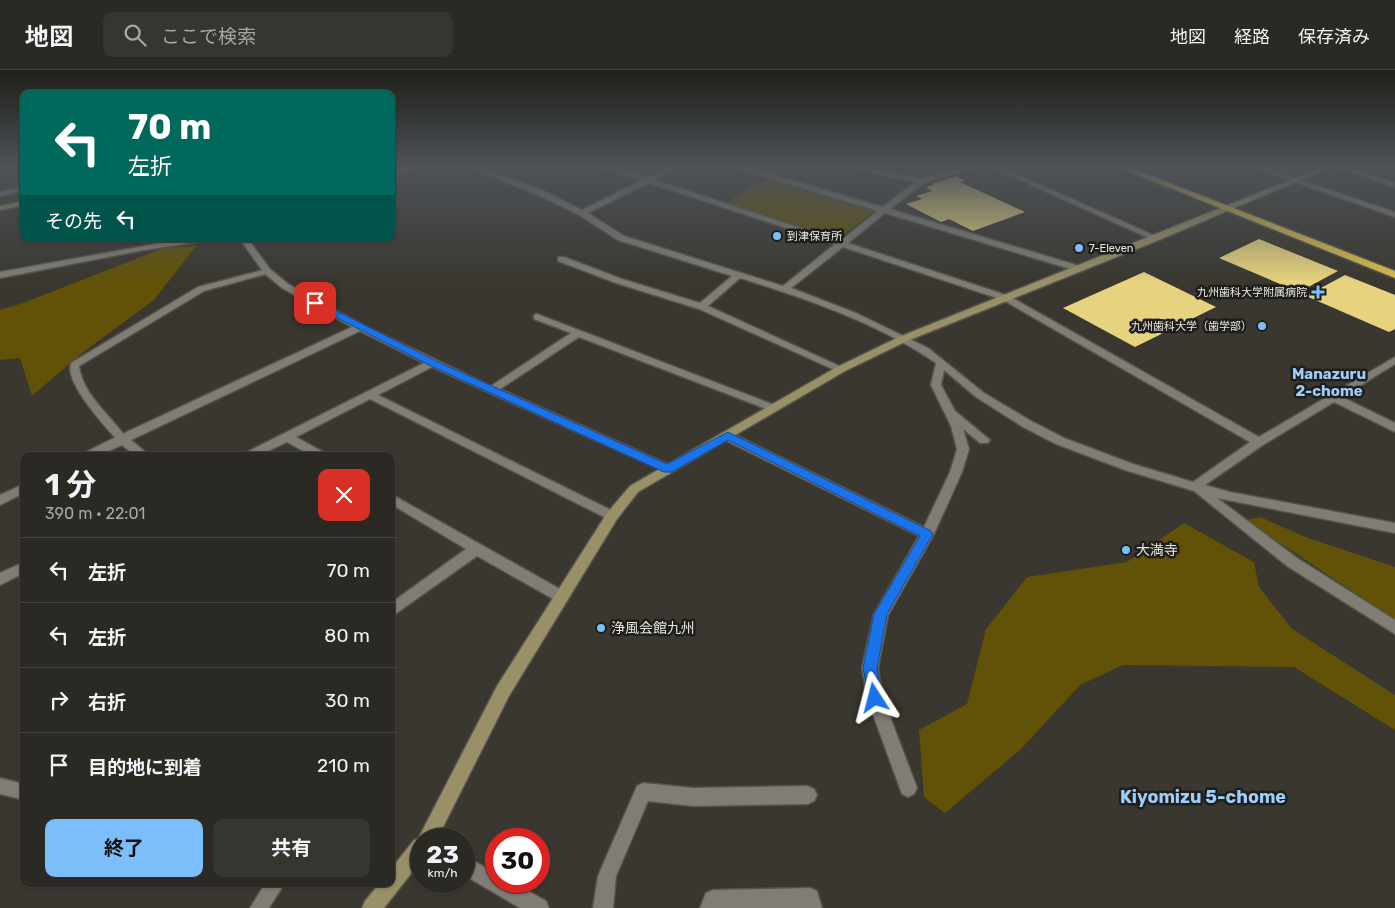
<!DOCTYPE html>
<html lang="ja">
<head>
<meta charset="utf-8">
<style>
	:root { --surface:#2b2923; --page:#373530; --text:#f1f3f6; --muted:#a6a6a6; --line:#474541; --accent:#7cbef9 }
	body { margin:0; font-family:Rubik,"Noto Sans JP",sans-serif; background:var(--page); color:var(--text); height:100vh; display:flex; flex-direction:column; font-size:19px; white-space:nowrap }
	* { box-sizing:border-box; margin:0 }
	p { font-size:16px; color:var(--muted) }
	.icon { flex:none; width:28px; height:28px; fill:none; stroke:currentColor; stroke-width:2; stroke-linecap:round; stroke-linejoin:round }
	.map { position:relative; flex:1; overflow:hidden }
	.details { position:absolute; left:20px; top:382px; width:375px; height:435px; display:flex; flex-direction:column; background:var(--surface); border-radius:10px; box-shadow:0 1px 4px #0004,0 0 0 1px var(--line) }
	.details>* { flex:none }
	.hud { position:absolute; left:20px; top:20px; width:375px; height:152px; border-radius:10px; box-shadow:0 1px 4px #0004,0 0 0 1px var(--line); background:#00695c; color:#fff; overflow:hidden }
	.speed { position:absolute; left:410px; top:758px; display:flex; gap:10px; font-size:25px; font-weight:700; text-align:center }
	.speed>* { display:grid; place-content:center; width:65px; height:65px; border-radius:50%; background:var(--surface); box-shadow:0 1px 4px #0004,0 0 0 1px var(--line); line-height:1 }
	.speed small { font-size:12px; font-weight:400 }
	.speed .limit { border:8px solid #d22; background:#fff; color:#111 }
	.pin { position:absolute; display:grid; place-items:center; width:42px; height:42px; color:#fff; margin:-21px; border-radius:10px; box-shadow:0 2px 8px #0006 }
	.me { position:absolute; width:55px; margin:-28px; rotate:351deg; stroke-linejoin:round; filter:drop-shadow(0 0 4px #0008) }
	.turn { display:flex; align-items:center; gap:18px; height:105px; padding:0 25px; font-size:22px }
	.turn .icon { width:65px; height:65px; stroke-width:2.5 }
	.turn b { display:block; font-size:35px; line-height:42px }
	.then { display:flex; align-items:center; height:48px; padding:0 25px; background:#0003; gap:10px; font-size:19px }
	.round { display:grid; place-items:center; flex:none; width:52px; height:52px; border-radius:10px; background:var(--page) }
	.summary { display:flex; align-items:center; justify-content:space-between; height:85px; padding:0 25px }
	h1 { font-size:30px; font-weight:700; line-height:38px }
	.action { display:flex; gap:10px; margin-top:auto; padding:10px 25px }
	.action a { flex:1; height:58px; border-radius:10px; background:var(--accent); color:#111; font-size:20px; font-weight:700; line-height:58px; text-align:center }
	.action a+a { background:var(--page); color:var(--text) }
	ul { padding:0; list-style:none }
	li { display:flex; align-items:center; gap:15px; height:65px; padding:0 25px; border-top:1px solid var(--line) }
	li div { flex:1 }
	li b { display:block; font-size:19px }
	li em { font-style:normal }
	header { display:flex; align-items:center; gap:30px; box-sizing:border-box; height:70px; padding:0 25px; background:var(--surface); border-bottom:1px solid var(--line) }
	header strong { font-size:24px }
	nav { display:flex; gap:28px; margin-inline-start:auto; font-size:18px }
	.search { width:350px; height:45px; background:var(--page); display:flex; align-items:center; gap:12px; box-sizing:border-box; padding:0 18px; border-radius:10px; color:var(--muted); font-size:19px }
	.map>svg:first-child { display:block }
	.green { fill:#615208 }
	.building { fill:#e7d37e }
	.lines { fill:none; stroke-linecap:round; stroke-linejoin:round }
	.lane-casing { stroke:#54534c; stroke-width:3 }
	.street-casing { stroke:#54534c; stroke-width:3 }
	.secondary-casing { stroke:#54534c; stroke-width:3 }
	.highway-casing { stroke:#54534c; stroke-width:3 }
	.lane { fill:#7f7d74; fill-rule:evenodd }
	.street { fill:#7f7d74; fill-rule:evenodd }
	.secondary { fill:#999068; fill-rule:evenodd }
	.highway { fill:#d6bc4c; fill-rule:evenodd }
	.route { fill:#1a73e8; stroke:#114b97 }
	.poi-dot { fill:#7cbef9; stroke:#1f1e1b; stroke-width:2 }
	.labels { text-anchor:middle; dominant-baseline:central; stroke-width:5; stroke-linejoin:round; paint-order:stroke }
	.far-poi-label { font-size:11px; fill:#e9e8e3; stroke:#1f1e1b; text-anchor:start }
	.poi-label { font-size:14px; fill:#e9e8e3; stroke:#1f1e1b; text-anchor:start }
	.neighbourhood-label { font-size:15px; font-weight:bold; fill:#9dcdf9; stroke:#1f1e1b }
	.near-neighbourhood-label { font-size:18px; font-weight:bold; fill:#9dcdf9; stroke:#1f1e1b }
</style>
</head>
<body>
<header>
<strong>地図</strong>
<div class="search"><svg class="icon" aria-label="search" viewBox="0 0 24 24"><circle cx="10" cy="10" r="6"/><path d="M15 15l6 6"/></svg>ここで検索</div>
<nav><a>地図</a><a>経路</a><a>保存済み</a></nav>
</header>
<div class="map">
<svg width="1395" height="838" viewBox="0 0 1395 838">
	<rect width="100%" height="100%" fill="#39372f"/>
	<g class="green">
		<polygon points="1259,96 1310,96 1286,105"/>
		<polygon points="769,108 876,140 838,169 725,133"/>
		<polygon points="196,176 154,230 82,283 32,326 20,288 0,290 0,240 23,233 164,178"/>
		<polygon points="1260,447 1308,468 1395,497 1395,550 1246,450"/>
		<polygon points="1184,453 1254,492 1259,517 1292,559 1395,625 1395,660 1294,597 1123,595 1080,615 1021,679 945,743 924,727 919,660 967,634 986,559 1027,507 1127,492"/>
	</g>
	<g class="building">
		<polygon points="956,106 965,111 960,112 1025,142 973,161 949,149 941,152 906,134 922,129 916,126 932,121 926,117 934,115 932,114"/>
		<polygon points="1259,169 1338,201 1299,222 1219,188"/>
		<polygon points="1144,202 1216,237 1135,277 1063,238"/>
		<polygon points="1345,205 1395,225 1395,259 1389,262 1306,226"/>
	</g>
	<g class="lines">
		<defs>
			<g id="lane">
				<path d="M267,199H270V203L204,221L79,296C83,326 111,345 127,369L126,371H118C105,356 64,313 71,293L198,217Z"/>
				<polygon points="0,708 24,714 24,730 0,724"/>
				<polygon points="265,814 284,814 269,838 250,838"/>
			</g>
			<g id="street">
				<polygon points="413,96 423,96 391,106 391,102"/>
				<path d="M466,96H475L544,121L582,140L642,110L603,98V96H612L648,107L671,96H679L655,110L840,171L878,141L734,98V96H743L883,137L915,112L852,98L849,96H860L921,109L965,96H974V98L924,113L890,139L1083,197V201H1077L885,143L848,173L1009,226L1259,367L1395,287V294L1342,327L1395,353V362L1334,332L1263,375L1205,415L1230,422L1395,453V463L1217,428L1297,488L1395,550V564L1287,496L1194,421L1125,400L1056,374L1023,357L976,327L944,300L941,315L955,341L990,370L988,373H980L963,359L969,379L962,402L934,464L888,545L878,598L883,628L917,718L914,724L908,727L902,724L867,628L862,598L874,544L919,466L723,369L721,366L727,362L731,363L924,457L950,402L957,379L951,356L931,315L936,293C880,254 805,228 740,208L708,236L846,299L845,301H837L699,239L616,213L558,191V187H564L622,209L700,233L732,206L618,170L579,145L538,125ZM649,113L835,174L783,216L624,166L588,143ZM843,177L1003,230L1250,372L1193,412L1133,394L1064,368L1031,351L984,323L928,278L856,243L791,218Z"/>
				<polygon points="989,96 998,96 1160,168 1153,170"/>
				<polygon points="1249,96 1259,96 1395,142 1395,147"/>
				<polygon points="1332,96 1342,96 1395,113 1395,117"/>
				<polygon points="24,117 24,121 0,126 0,122"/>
				<polygon points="183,169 202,169 198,172 144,180 0,208 0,202"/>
				<polygon points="244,169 253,169 250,172 270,199 288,214 363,255 491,316 571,263 534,249 534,245 537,244 777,336 779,338 773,342 769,340 579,267 500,319 672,396 674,399 672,402 668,403 432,297 378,325 617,443 618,446 617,449 612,451 370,329 296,367 325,383 327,386 312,386 287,372 258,386 243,386 245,383 424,293 360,261 131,370 150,386 136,386 122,375 98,386 82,386 84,383 118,366 352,257 282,218 264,203 242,172"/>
				<polygon points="24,414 24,423 0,435 0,425"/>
				<polygon points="391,424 567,523 569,527 567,531 562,533 557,531 477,486 391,547 391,533 466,479 391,434"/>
				<polygon points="24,492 24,503 0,515 0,503"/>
				<polygon points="643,713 693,718 808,716 814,719 817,725 814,731 808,734 693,736 648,731 616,806 613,838 593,838 598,806 637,716"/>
				<polygon points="464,786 496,803 496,811 511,811 546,831 549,838 520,838 464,805"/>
				<polygon points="810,818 817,821 822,838 700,838 706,823 713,820"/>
			</g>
			<g id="secondary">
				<polygon points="1325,96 1334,96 1159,170 907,271 845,301 638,422 617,449 509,626 437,769 421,769 421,791 384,838 362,838 365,831 379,814 391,814 391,799 414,770 418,769 497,616 607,443 630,416 837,297 899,267"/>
				<polygon points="24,131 24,135 0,140 0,136"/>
			</g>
			<polygon id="highway" points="1115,96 1126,96 1395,201 1395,208"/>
		</defs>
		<use href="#lane" class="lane-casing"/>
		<use href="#street" class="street-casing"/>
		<use href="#secondary" class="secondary-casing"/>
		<use href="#highway" class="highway-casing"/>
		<use href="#lane" class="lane"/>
		<use href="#street" class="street"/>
		<use href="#secondary" class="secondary"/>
		<use href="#highway" class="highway"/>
	</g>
	<linearGradient id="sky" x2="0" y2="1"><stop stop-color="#1f1e1a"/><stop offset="0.45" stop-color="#4e5358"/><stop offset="1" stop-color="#4e5358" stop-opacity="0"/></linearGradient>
	<rect width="1395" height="213" fill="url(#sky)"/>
	<polygon class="route" points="315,230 436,291 667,394 728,362 931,461 933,464 887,544 877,598 882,628 880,633 875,635 870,633 863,598 874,544 920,466 728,370 672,402 664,402 429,295 312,235 312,231"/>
	<g class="poi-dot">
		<circle cx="777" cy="166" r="5"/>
		<circle cx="1079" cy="178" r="5"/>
		<path d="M1315.5 214.5h5v5h5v5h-5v5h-5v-5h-5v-5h5z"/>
		<circle cx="1262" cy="256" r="5"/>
		<circle cx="1126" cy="480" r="5"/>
		<circle cx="601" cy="558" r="5"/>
	</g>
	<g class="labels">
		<g class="far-poi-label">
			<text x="787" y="166">到津保育所</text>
			<text x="1089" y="178">7-Eleven</text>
			<text x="1307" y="222" text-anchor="end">九州歯科大学附属病院</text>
			<text x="1252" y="256" text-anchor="end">九州歯科大学（歯学部）</text>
		</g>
		<g class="poi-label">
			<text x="1136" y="480">大満寺</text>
			<text x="611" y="558">浄風会館九州</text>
		</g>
		<g class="neighbourhood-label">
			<text x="1329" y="304">Manazuru<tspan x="1329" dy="17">2-chome</tspan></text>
		</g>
		<g class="near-neighbourhood-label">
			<text x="1203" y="727">Kiyomizu 5-chome</text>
		</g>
	</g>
</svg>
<div class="speed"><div>23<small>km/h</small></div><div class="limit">30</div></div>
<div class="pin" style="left:315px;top:233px;background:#d93025"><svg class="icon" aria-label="arrive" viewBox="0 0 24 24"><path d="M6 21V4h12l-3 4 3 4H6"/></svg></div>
<svg class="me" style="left:875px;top:628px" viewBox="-20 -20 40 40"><path d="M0-17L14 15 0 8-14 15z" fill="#1a73e8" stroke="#fff" stroke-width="4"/></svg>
<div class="hud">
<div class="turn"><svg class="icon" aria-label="left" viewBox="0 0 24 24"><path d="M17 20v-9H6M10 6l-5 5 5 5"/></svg><div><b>70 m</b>左折</div></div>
<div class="then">その先<svg class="icon" aria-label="left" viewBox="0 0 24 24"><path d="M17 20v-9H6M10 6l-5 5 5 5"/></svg></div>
</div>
<section class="details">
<div class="summary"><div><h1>1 分</h1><p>390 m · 22:01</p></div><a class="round" style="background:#d93025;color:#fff"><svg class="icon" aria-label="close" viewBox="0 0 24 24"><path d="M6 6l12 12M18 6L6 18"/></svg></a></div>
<ul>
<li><svg class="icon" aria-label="left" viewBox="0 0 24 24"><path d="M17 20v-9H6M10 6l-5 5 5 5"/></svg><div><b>左折</b></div><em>70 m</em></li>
<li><svg class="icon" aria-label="left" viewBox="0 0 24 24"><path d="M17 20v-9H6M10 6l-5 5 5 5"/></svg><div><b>左折</b></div><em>80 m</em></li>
<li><svg class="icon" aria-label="right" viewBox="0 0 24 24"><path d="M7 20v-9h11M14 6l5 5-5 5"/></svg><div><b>右折</b></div><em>30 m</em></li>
<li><svg class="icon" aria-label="arrive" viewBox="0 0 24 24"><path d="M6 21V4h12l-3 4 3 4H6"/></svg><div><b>目的地に到着</b></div><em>210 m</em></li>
</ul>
<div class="action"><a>終了</a><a>共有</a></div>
</section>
</div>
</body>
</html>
